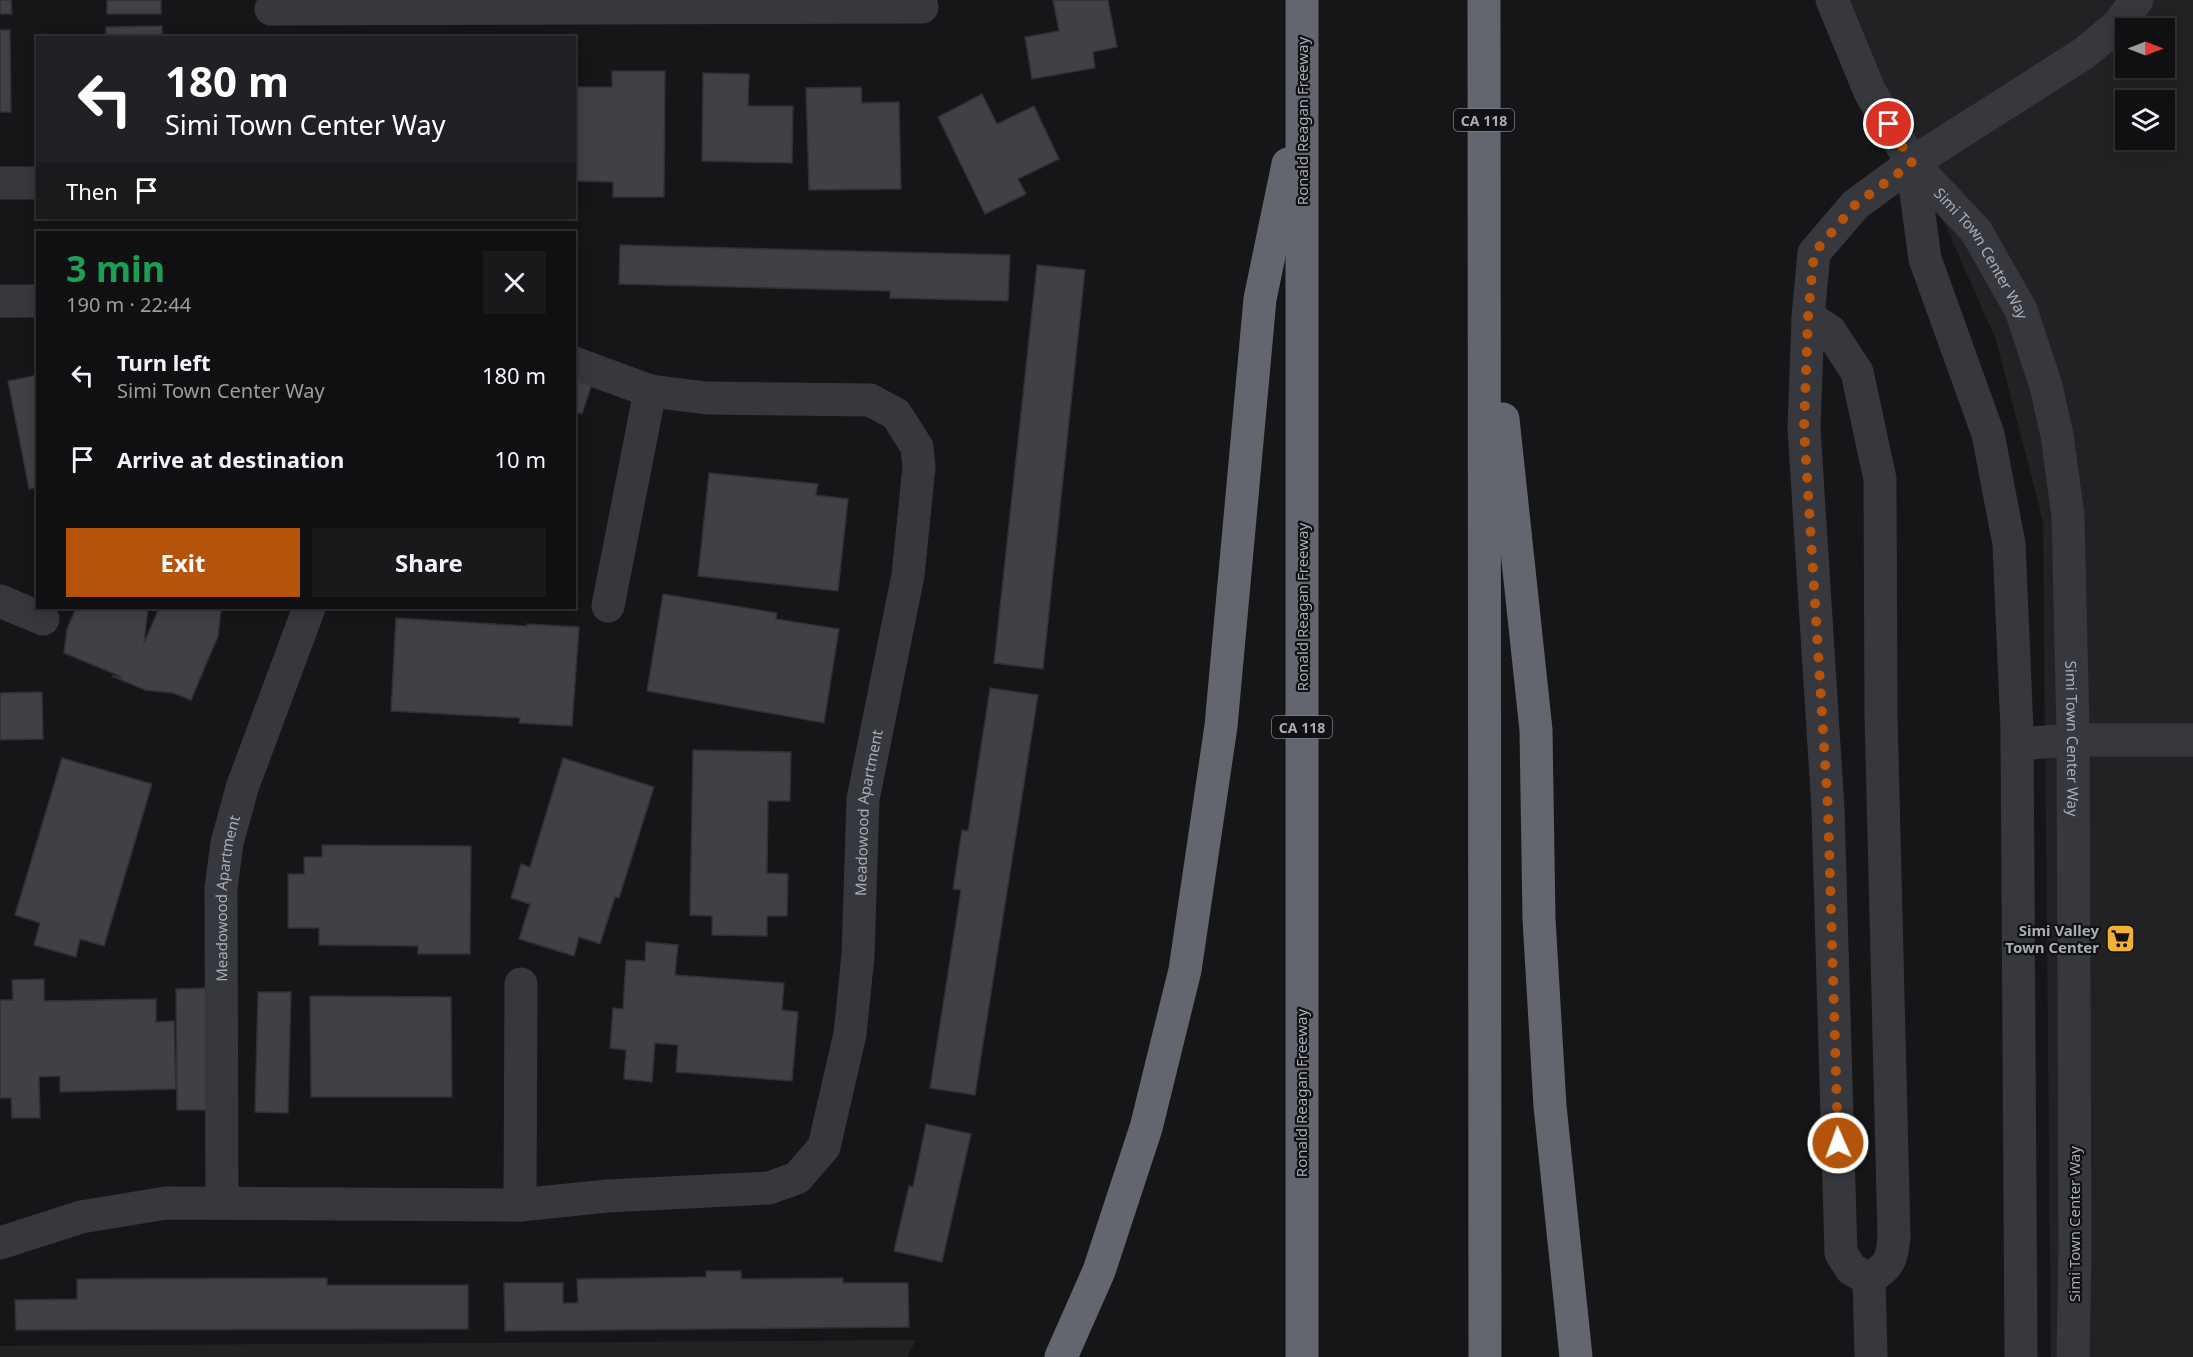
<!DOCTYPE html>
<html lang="en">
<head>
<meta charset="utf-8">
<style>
	:root { --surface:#101012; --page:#19191b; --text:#f1f3f6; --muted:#9c9d9f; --line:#303032; --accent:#b45309 }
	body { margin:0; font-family:"Noto Sans",sans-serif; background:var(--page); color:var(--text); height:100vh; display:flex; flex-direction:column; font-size:22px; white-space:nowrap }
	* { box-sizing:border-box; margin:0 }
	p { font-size:20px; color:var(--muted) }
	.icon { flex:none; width:33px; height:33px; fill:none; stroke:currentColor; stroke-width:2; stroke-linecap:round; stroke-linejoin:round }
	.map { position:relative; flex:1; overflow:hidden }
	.drawer { position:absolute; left:36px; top:231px; width:540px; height:378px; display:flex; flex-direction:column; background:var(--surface); border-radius:0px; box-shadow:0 3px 15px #0003,0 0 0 2px var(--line) }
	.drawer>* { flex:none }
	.guide { position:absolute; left:36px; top:36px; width:540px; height:183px; border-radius:0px; box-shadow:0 3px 15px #0003,0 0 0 2px var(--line); background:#202124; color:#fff; overflow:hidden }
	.needle { width:39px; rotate:90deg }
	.fabs { position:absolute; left:2115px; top:18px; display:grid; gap:12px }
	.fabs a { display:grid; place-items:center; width:60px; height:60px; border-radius:0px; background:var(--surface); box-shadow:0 3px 15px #0003,0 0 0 2px var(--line); font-size:30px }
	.pin { position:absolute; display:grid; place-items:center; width:51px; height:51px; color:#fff; margin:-26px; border:3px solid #fff; border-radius:50%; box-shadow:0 2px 6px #0007 }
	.me { position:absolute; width:66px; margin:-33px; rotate:358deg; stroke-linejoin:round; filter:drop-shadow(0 0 4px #0008) }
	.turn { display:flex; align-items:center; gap:21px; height:126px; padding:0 30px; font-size:27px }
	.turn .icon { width:78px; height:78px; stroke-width:2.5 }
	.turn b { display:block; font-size:42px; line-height:51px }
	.then { display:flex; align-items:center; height:57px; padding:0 30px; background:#0003; gap:12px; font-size:22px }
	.round { display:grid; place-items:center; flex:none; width:63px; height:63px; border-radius:0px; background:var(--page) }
	.overview { display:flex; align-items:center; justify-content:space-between; height:102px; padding:0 30px }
	h1 { font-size:36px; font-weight:700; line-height:45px; color:#1e9e55 }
	.primary-button { display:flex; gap:12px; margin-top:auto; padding:12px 30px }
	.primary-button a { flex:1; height:69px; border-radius:0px; background:var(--accent); color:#fff; font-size:24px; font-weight:700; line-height:69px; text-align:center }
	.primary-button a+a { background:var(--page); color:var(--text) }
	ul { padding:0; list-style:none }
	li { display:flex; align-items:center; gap:18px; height:84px; padding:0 30px }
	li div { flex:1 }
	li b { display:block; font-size:22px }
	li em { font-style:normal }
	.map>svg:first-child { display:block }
	.built { fill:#222225; fill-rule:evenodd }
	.building { fill:#404145; stroke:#303034; stroke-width:1.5 }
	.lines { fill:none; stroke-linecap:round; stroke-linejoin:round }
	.minor { stroke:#37383d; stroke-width:33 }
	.highway { stroke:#63666e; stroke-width:33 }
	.route { stroke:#b45309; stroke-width:10; stroke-dasharray:0 18 }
	.labels { text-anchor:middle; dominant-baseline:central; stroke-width:4.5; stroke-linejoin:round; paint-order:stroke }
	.shield { fill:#111113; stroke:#7b7e86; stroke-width:1.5 }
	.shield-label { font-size:14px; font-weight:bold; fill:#a8adb8 }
	.street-label { font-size:15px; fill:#a8adb8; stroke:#111113 }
	.poi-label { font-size:15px; font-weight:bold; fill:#a8adb8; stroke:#111113; text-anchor:end }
</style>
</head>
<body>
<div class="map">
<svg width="2193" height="1357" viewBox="0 0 2193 1357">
	<rect width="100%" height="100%" fill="#161618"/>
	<g class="built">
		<path d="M1841,0H2193V1357H2051L2043,521L1996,340L1912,149ZM2126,28H2164V68H2126ZM2126,100H2164V140H2126Z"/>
		<polygon points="916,1340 907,1357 0,1357 0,1346"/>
	</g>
	<g class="building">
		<polygon points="0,0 11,0 12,14 0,14"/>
		<rect x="107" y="0" width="54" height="14"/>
		<polygon points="1053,0 1108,0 1117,47 1093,52 1095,68 1032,79 1025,37 1059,31"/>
		<polygon points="162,26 162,38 106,38 106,27"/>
		<polygon points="0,30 10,30 11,112 0,112"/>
		<polygon points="612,71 665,71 664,197 613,197 613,182 574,181 574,87 612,87"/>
		<polygon points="703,73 749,74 748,106 793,106 792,163 702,161"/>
		<polygon points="861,87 862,103 899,102 901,189 809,190 806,88"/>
		<polygon points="982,94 997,124 1034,106 1059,159 1018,179 1026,194 985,214 938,117"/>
		<polygon points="620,245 1010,255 1008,301 890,298 890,291 619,284"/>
		<polygon points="1037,265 1085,270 1043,669 994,663"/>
		<polygon points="574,374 593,381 582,414 574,411"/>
		<polygon points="38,375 38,487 29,489 8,381"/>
		<polygon points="709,473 818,484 816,495 848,499 838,591 698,576"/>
		<polygon points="663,594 777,613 776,619 839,629 824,723 647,691"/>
		<polygon points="76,608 148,608 144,643 159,608 221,609 218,636 191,700 173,693 145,690 112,676 122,677 64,653 67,629"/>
		<polygon points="396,618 527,626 527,624 579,627 572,726 519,723 520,718 391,711"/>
		<polygon points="990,688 1038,695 975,1095 930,1088 961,890 953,889 962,830 968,831"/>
		<polygon points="42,692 43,739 0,740 0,693"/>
		<polygon points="693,750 791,752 790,801 768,801 767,873 788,874 787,916 767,916 767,936 712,935 712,916 690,915"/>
		<polygon points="62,758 152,784 104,946 80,939 76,957 34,945 40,923 15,915"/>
		<polygon points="563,758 654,787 619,898 615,897 600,944 579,937 574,956 519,939 530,904 511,898 521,864 530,867"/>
		<polygon points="322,845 471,846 470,954 418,954 418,946 319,945 319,928 288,928 288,874 304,874 304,857 322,857"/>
		<polygon points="646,942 678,945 675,975 784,983 782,1010 798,1012 792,1081 676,1072 678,1045 655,1043 652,1082 624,1079 626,1050 610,1048 613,1008 623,1009 626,960 645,961"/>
		<polygon points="44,979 44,1001 156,999 156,1022 174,1021 176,1089 60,1092 60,1076 39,1077 40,1118 12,1118 11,1098 0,1098 0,1000 13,1000 12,980"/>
		<polygon points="210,988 211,1110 177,1110 176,989"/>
		<polygon points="258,992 291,992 288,1113 255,1112"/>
		<polygon points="310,996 451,997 452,1097 311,1097"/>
		<polygon points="926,1124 971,1134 942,1262 894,1251 909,1186 913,1187"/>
		<polygon points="706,1271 741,1271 741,1279 843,1278 843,1283 908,1283 909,1327 505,1331 504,1283 563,1283 563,1303 578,1303 577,1279 706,1277"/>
		<polygon points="327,1278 327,1285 468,1285 468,1329 16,1330 15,1300 77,1299 77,1279"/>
	</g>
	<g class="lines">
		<g class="minor">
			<path id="s1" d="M1832,0L1870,92L1912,163L1976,231L2021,310L2046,386L2057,435L2068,516L2073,731L2075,1251L2073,1357"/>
			<polyline points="271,9 922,7"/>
			<polyline points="1912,163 1925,259 1988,434 2009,544 2017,730 2021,1357"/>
			<polyline points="0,183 38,183"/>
			<polyline points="0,301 38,301"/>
			<path d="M1808,317L1830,331L1857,372L1880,479L1881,714L1894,1237C1892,1261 1889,1266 1869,1279"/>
			<polyline points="0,601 43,619"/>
			<polyline points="608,606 650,391"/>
			<polyline points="2017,744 2073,740 2193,740"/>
			<path id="s2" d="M222,1202L221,888L227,843L242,788L309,608"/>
			<polyline points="520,1205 521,984"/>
			<path id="s3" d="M0,1243L81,1217L166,1203L520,1205L607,1196L769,1188L797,1178L824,1147L850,1034L858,955L863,799L908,575L919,467L917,447L896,414L870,400L706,398L650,391L574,363"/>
			<polyline points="1869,1279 1851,1269 1841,1253 1828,809 1804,428 1808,317 1814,253 1855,205 1912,163 2083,54 2118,25 2137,0"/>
			<polyline points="1869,1279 1871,1357"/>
		</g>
		<g class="highway">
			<polyline points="1484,0 1485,1357"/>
			<polyline points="1503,419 1536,730 1539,919 1550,1106 1576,1357"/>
			<polyline points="1061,1357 1099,1271 1146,1128 1185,970 1221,726 1260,299 1288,164"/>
			<polyline points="1302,1357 1302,0"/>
		</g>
	</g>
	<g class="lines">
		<polyline class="route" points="1838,1143 1828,809 1804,428 1808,317 1814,253 1855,205 1912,163 1889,124"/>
	</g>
	<defs>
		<symbol id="supermarket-square" viewBox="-11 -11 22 22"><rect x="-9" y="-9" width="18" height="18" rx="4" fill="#f2b134" stroke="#111113"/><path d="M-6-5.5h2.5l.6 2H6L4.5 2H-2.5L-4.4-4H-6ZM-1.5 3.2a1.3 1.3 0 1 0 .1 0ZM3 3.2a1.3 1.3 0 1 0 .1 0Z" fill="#111"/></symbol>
	</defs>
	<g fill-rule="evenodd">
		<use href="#supermarket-square" x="2104" y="922" width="33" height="33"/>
	</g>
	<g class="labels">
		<g class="shield">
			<rect x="1454" y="109" width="60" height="22" rx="4.5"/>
			<rect x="1272" y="716" width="60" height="22" rx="4.5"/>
		</g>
		<g class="shield-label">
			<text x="1484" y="120">CA 118</text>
			<text x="1302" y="727">CA 118</text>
		</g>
		<g class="street-label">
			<text transform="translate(1302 121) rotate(-90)">Ronald Reagan Freeway</text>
			<text stroke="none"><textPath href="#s1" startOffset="297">Simi Town Center Way</textPath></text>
			<text transform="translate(1302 607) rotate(-90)">Ronald Reagan Freeway</text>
			<text stroke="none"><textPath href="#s1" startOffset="801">Simi Town Center Way</textPath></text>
			<text stroke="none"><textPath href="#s3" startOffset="1184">Meadowood Apartment</textPath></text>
			<text stroke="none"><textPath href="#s2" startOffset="304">Meadowood Apartment</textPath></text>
			<text transform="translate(1301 1093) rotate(-90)">Ronald Reagan Freeway</text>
			<text transform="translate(2074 1224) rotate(-90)">Simi Town Center Way</text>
		</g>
		<g class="poi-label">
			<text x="2099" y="930">Simi Valley<tspan x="2099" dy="17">Town Center</tspan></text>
		</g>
	</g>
</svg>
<div class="fabs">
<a><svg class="needle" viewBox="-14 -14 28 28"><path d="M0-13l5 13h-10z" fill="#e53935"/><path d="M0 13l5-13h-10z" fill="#9c9d9f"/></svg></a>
<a><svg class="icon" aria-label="layers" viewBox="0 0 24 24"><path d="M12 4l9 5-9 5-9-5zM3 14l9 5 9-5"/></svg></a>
</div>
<div class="pin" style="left:1889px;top:124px;background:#d93025"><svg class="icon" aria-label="arrive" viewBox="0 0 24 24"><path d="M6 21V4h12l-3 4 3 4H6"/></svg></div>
<svg class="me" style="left:1838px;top:1143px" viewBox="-20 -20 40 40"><circle r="17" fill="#b45309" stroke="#fff" stroke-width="3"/><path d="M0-11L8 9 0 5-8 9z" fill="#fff"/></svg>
<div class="guide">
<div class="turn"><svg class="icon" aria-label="left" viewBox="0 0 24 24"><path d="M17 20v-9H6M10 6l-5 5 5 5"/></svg><div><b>180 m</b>Simi Town Center Way</div></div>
<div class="then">Then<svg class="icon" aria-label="arrive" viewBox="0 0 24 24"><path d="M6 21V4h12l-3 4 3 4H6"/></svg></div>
</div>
<section class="drawer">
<div class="overview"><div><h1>3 min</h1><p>190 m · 22:44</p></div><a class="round"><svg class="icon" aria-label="close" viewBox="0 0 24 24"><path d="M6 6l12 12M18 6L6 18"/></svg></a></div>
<ul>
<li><svg class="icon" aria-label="left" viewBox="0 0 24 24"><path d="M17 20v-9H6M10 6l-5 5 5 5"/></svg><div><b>Turn left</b><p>Simi Town Center Way</p></div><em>180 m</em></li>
<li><svg class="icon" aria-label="arrive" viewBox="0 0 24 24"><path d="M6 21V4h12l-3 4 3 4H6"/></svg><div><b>Arrive at destination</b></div><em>10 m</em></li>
</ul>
<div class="primary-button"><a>Exit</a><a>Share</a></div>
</section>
</div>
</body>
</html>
